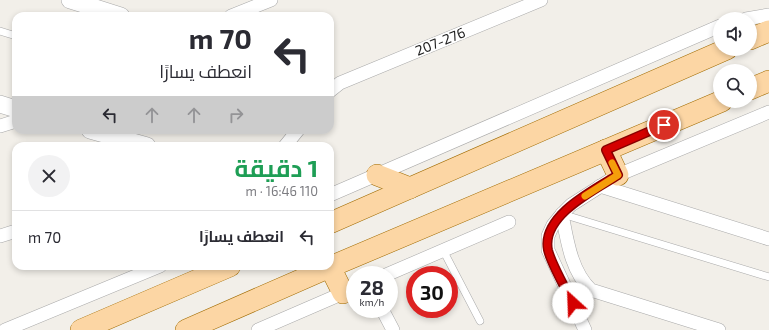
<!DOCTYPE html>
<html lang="ar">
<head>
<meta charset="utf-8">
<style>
	:root { --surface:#fff; --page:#f2f2f3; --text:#2b2b33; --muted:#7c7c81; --line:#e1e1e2 }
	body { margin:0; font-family:"Exo 2",Cairo,sans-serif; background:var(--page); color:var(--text); direction:rtl; height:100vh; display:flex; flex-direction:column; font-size:15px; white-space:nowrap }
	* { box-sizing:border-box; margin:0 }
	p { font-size:13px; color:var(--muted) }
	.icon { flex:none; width:22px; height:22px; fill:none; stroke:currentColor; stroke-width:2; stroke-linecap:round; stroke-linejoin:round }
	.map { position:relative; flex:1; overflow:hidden; direction:ltr }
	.panel { position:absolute; left:12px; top:142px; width:322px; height:128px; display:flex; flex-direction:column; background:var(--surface); border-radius:12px; box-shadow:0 2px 6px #0003; direction:rtl }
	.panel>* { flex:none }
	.banner { position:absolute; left:12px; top:12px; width:322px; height:122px; border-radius:12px; box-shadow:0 2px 6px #0003; direction:rtl; background:#fff; color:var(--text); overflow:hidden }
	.fabs { position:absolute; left:713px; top:12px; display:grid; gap:8px }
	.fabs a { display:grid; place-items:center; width:44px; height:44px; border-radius:50%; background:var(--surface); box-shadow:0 2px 6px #0003; font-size:20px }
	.speed { position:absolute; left:346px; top:266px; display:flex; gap:8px; font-size:20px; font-weight:700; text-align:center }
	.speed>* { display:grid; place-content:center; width:52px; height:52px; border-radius:50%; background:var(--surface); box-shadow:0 2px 6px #0003; line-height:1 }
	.speed small { font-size:10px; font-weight:400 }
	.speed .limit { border:6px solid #d22; background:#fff; color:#111 }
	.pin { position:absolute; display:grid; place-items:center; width:34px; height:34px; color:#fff; margin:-17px; border:2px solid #fff; border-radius:50%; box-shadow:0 1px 4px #0007 }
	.me { position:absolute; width:44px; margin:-22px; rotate:335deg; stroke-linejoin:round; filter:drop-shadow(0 0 3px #0008) }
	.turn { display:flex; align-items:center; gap:14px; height:84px; padding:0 16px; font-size:18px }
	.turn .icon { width:52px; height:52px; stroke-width:2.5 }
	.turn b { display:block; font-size:28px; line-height:34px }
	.lanes { display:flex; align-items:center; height:38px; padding:0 16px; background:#0003; justify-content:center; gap:20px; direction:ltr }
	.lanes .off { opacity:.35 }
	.round { display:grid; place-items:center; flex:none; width:42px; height:42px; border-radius:21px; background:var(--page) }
	.head { display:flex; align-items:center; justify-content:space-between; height:68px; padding:0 16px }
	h1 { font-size:24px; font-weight:700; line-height:30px; color:#1e9e55 }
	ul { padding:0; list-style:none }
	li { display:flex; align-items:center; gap:12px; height:52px; padding:0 16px; border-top:1px solid var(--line) }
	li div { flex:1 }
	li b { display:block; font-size:15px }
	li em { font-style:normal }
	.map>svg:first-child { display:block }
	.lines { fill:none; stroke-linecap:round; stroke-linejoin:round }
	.service-casing { stroke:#a9a9a9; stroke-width:8 }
	.minor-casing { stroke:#a9a9a9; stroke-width:14 }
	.tertiary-casing { stroke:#a9a9a9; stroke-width:18 }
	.primary-casing { stroke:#a06b00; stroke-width:22 }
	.service { stroke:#fff; stroke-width:7 }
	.minor { stroke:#fff; stroke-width:13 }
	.tertiary { stroke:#fff; stroke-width:17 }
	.primary { stroke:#fcd6a4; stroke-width:21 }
	.route-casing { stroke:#8a0000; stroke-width:10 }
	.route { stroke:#d40000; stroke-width:7 }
	.slow { stroke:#f59e0b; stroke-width:7 }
	.labels { text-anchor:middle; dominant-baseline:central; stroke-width:3; stroke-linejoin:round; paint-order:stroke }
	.street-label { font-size:14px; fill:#222; stroke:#fff }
</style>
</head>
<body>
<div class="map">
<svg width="769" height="330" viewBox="0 0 769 330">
	<rect width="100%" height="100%" fill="#f2efe9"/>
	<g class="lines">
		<defs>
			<g id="service">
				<polyline points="0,31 16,36"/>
				<polyline points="562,214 769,277"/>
				<polyline points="443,250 480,321"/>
			</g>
			<g id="minor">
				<polyline points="231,16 271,0"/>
				<polyline points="746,19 769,15"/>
				<polyline points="330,91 340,83 541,0"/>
				<polyline points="0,126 16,121"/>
				<polyline points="285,146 298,130"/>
				<polyline points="600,186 769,239"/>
				<polyline points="330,195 720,26"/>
				<path d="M562,214C567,240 571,271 591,290L719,330"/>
				<polyline points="0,236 16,231"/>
				<polyline points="386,275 509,222"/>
				<polyline points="382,309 393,330"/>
				<polyline points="5,330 160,266"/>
				<polyline points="258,330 355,288"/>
				<polyline points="585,330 548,250 548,236 553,225 562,214 571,205 618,175 769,112"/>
			</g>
			<g id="tertiary">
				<polyline points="70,0 121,16"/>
				<polyline points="0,104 16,109"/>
				<polyline points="90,130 147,146"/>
			</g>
			<g id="primary">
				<polyline points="750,39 769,31"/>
				<polyline points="750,89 769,81"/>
				<polyline points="606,150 618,175"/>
				<polyline points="377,175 410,188"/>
				<polyline points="330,223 727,49"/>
				<polyline points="330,267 343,293"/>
				<polyline points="81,330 230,266"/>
				<polyline points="186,330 330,267 722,101"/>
			</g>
		</defs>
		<use href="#service" class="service-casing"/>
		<use href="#minor" class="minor-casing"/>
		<use href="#tertiary" class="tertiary-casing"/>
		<use href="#primary" class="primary-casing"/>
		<use href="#service" class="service"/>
		<use href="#minor" class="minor"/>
		<use href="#tertiary" class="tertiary"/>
		<use href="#primary" class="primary"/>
	</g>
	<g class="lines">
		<defs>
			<path id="route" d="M573,303C566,290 551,263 548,250C541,216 594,190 618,175L606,150L664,125"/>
		</defs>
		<use href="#route" class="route-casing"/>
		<use href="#route" class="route"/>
		<polyline class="slow" points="585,196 618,175 612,163"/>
	</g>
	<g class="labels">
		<g class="street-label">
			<text transform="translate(440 41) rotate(-22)">207-276</text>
		</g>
	</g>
</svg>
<div class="fabs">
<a><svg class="icon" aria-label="sound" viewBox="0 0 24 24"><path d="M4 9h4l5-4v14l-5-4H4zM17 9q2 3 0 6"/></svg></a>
<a><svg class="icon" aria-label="search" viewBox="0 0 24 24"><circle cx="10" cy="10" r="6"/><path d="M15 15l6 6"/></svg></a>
</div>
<div class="speed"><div>28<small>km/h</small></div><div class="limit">30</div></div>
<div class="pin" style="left:664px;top:125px;background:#d93025"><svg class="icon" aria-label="arrive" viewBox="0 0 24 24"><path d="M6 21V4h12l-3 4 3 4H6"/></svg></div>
<svg class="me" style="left:573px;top:303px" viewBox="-20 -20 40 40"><circle r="19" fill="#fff"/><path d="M0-13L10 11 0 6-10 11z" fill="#d40000"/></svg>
<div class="banner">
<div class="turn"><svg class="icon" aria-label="left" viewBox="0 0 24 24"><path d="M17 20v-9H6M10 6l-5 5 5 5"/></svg><div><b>70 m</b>انعطف يسارًا</div></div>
<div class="lanes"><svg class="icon" aria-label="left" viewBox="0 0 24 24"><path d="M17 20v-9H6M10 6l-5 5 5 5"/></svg><svg class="icon off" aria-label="ahead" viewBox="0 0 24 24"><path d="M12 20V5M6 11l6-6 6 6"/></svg><svg class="icon off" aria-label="ahead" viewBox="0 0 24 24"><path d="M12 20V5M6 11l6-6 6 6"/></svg><svg class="icon off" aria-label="right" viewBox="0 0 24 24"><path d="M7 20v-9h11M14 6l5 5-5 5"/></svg></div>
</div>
<section class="panel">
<div class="head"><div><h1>1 دقيقة</h1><p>110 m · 16:46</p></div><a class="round"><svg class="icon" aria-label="close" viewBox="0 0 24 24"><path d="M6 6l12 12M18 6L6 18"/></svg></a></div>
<ul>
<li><svg class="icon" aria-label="left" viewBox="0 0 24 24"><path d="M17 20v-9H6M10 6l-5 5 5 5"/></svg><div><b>انعطف يسارًا</b></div><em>70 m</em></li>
</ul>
</section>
</div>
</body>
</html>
